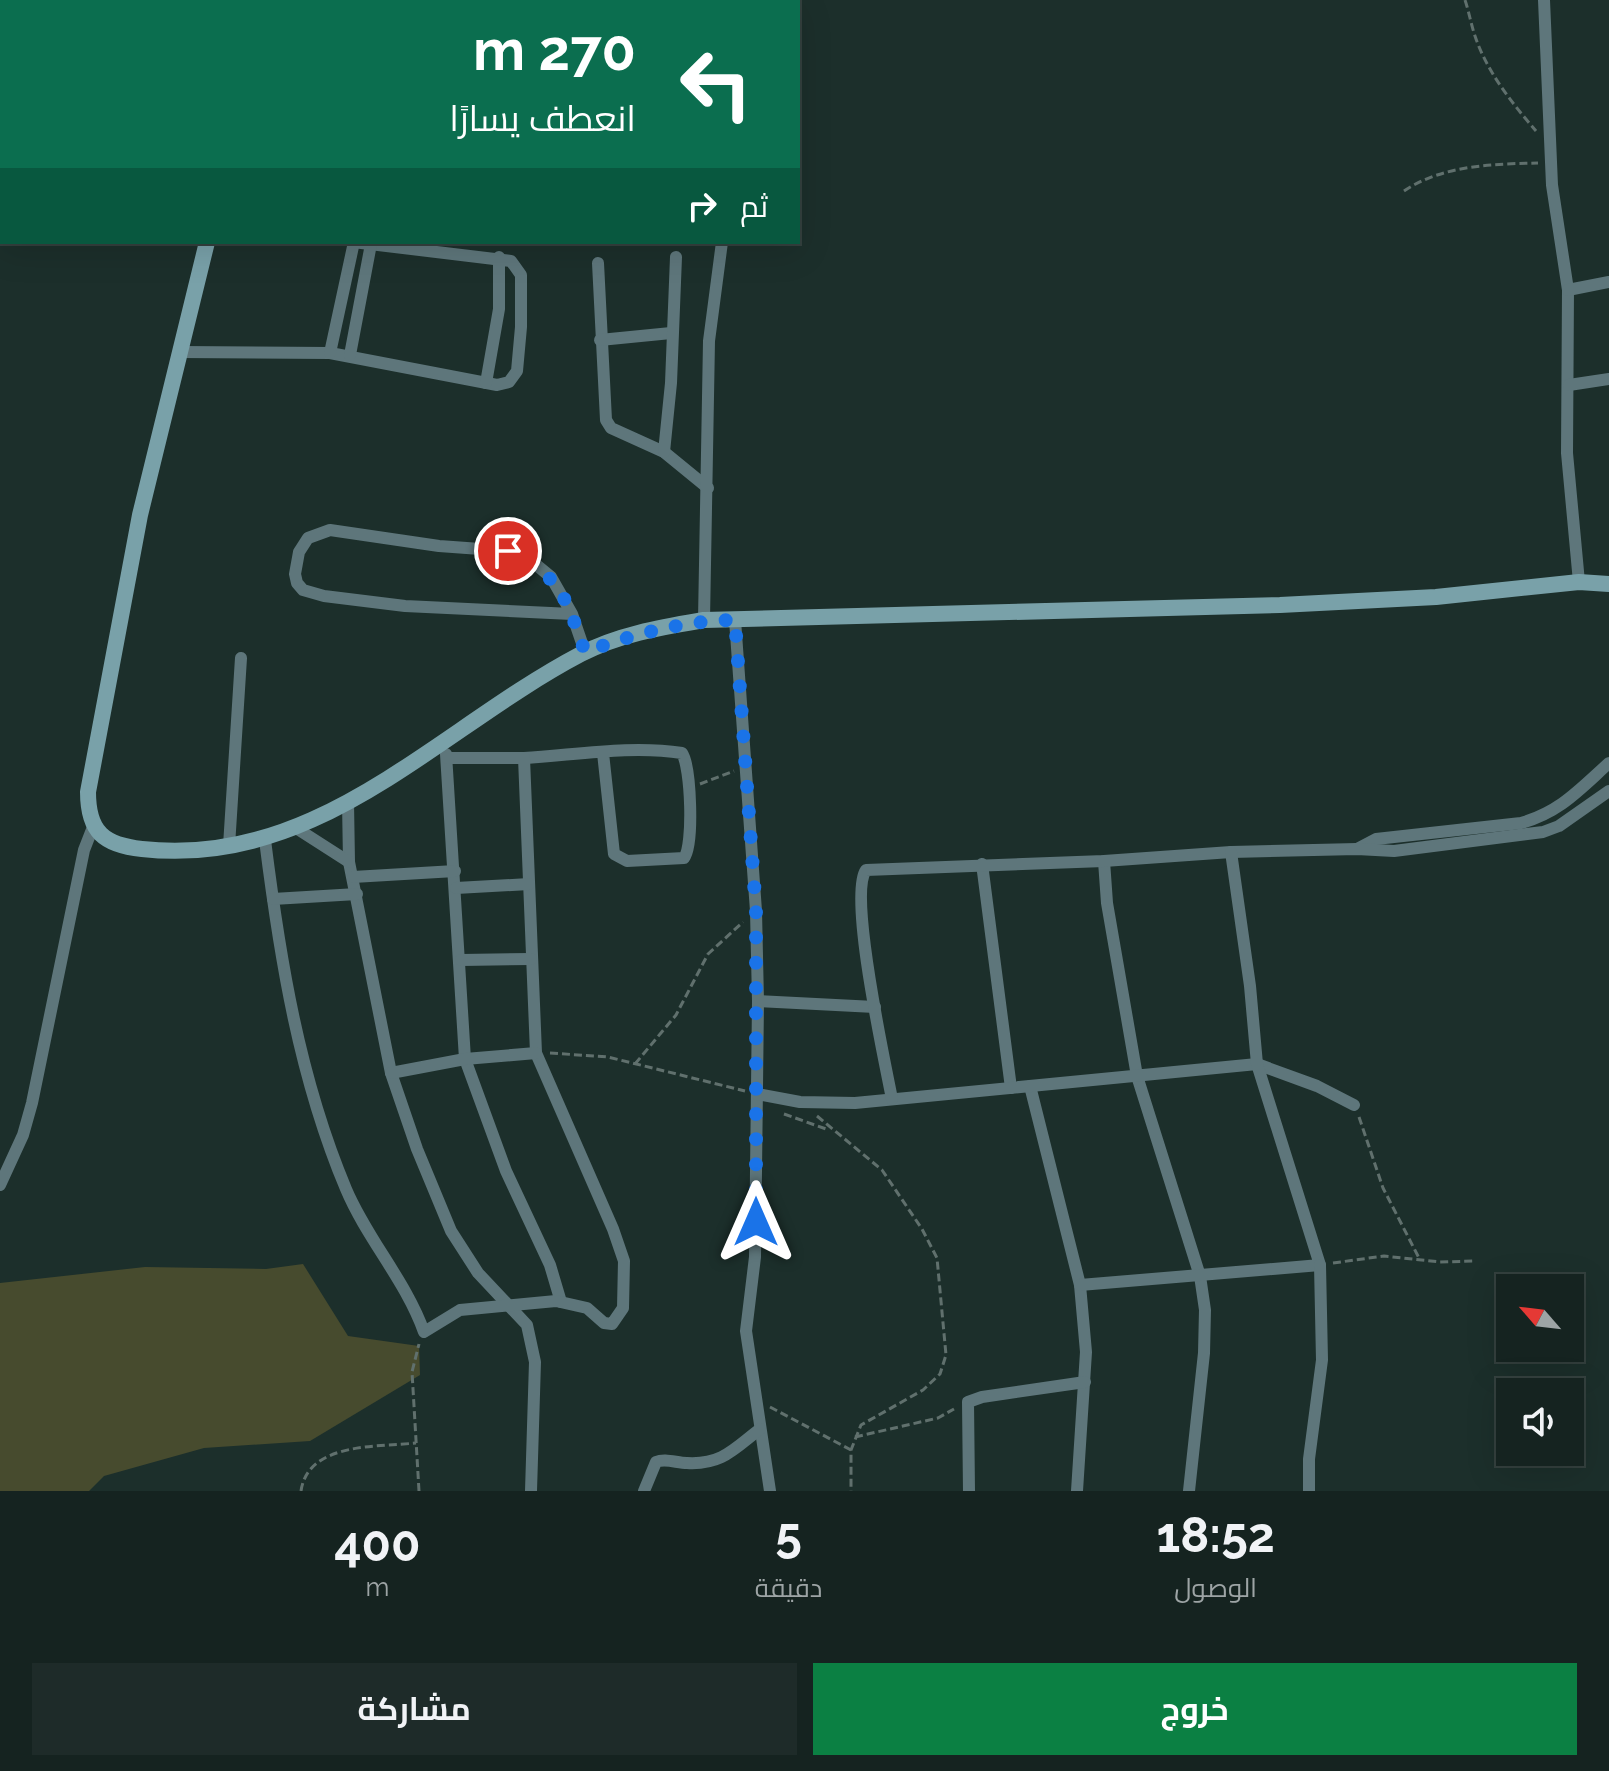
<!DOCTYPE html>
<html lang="ar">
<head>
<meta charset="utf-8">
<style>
	:root { --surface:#152320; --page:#1e2b29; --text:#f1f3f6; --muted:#9da4a5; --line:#34403e; --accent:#0b8043 }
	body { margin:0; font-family:Raleway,Cairo,sans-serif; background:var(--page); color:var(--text); direction:rtl; height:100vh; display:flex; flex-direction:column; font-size:30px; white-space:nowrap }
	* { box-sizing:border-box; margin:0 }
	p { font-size:26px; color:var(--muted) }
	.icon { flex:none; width:44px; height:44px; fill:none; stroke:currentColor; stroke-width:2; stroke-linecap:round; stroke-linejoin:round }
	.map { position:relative; height:1491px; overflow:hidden; direction:ltr }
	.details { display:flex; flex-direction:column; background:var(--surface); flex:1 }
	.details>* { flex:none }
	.guide { position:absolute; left:0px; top:0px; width:800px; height:244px; box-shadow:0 8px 32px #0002,0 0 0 2px var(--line); direction:rtl; background:#0b6e4f; color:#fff; overflow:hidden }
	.needle { width:52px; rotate:298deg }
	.buttons { position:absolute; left:1496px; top:1274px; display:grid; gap:16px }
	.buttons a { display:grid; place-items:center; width:88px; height:88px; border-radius:0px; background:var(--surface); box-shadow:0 8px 32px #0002,0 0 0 2px var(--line); font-size:40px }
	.pin { position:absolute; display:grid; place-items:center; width:68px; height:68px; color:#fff; margin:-34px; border:4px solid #fff; border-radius:50%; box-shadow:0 2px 8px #0007 }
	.me { position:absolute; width:88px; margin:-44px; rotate:0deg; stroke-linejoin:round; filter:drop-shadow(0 0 6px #0008) }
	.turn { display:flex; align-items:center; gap:28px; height:168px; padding:0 32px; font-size:36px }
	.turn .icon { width:104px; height:104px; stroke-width:2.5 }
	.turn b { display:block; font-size:56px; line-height:68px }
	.then { display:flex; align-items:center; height:76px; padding:0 32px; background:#0003; gap:16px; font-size:30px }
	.eta { display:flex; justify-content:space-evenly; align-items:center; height:136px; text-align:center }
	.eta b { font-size:48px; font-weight:700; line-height:56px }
	.primary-button { display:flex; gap:16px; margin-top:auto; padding:16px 32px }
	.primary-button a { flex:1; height:92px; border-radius:0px; background:var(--accent); color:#fff; font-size:32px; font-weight:700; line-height:92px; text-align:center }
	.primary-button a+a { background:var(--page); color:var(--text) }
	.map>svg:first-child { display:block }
	.green { fill:#474b2e }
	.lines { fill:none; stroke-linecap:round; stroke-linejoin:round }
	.path { stroke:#60706d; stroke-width:3; stroke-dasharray:8 4; stroke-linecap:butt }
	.street { stroke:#5e767b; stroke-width:12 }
	.secondary { stroke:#79a1a9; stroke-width:16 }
	.route { stroke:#1a73e8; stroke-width:14; stroke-dasharray:0 25.2 }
</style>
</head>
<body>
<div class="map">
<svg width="1609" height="1491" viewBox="0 0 1609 1491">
	<rect width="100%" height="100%" fill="#1c2f2b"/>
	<polygon class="green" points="303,1264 348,1336 419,1346 420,1375 310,1441 204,1448 104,1476 89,1491 0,1491 0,1283 145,1267 266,1269"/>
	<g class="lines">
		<g class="path">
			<path d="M1465,0C1469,12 1471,24 1475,36C1487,72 1512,103 1536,131"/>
			<polyline points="772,2 772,0"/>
			<path d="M1404,191C1442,165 1494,164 1538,163"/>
			<polyline points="700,784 734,771"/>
			<polyline points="550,1053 608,1057 745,1091"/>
			<polyline points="635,1064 676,1015 708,954 743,922"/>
			<polyline points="784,1114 829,1130"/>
			<polyline points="817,1116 882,1170 922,1229 937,1258 946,1355 940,1374 923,1390 861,1425 851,1450 851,1491"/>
			<polyline points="1359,1117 1383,1188 1420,1260"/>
			<polyline points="1333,1263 1384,1256 1440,1262 1473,1261"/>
			<polyline points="770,1407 851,1450"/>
			<polyline points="855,1437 938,1418 954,1409"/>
			<path d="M301,1491C308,1442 378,1447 416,1443"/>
			<polyline points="419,1491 412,1372 419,1344"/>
		</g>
		<g class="street">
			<polyline points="670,0 670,2"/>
			<polyline points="1544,0 1552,185 1568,290 1567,453 1579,582"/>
			<polyline points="598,263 606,420 611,428 664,452 708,488"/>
			<polyline points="1568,290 1609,282"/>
			<polyline points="600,340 671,333"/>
			<polyline points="179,352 330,353 497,385 509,382 517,371 521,327 521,275 511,261 353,242"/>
			<polyline points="330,353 354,242"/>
			<polyline points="350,355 371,244"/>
			<polyline points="486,383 499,309 499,257"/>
			<polyline points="1569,385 1609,379"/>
			<polyline points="664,452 671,383 676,257"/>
			<polyline points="572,614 405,606 324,596 303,590 297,583 295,574 299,552 308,538 330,530 439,546 508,551 534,563 551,577 572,614 585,652"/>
			<polyline points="704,620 709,341 722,242"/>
			<polyline points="735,620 756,911 758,1001 755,1257 746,1331 770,1491"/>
			<polyline points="446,754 465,1059 506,1171 550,1265 561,1302"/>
			<path d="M524,758C575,755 631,745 682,753C691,767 694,845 684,858L627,861L614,854L603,753"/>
			<polyline points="348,802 349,862 391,1073 417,1149 451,1231 478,1273 527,1325 535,1362 531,1491"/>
			<polyline points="296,828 349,862"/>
			<path d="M265,840C280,959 299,1077 346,1189C367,1239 406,1281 424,1332L460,1310L556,1301L587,1308L604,1323L612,1324L623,1308L624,1261L613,1229L536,1053L524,758H447"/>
			<polyline points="229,846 241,658"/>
			<path d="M1357,849L1376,839L1521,823C1560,812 1579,790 1609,763"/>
			<polyline points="1104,861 1107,903 1137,1076 1200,1276 1205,1310 1204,1353 1189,1491"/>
			<polyline points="982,864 1011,1088"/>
			<polyline points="353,877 455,871"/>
			<polyline points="456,888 529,884"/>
			<polyline points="273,899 357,894"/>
			<polyline points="461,960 531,959"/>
			<polyline points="758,1001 875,1007"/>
			<polyline points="391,1073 465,1059 536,1053"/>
			<polyline points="1030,1086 1080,1285 1086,1352 1077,1491"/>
			<polyline points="757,1094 800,1102 855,1103 1257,1064 1317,1086 1354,1105"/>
			<path d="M892,1099C885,1062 848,895 866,870L1104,861L1231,852L1357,849L1394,851L1543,832L1559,826L1609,791"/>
			<polyline points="0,1185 23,1135 32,1103 84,850 93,827"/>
			<polyline points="1080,1285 1320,1265 1257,1064 1250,986 1231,852"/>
			<path d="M644,1491L656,1462C665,1458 677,1463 687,1463C722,1465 734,1449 760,1429"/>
			<polyline points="969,1491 968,1402 982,1397 1085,1382"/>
			<polyline points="1309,1491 1309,1459 1322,1360 1320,1265"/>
		</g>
		<g class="secondary">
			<polyline points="272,2 273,0"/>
			<path d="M207,242L140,515L88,792C88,832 104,845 142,849C318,869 438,729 581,654C619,634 663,627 704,620L1280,605L1436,597L1579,582L1609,584"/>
		</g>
	</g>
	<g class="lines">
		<path class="route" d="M508,551C562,576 566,599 585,652C635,634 682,621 735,620L756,911V1222"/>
	</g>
</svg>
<div class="buttons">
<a><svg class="needle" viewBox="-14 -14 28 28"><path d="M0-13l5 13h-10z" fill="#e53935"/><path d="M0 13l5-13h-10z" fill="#9da4a5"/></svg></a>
<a><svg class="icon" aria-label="sound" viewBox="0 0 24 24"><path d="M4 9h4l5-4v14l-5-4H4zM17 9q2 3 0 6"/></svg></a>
</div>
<div class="pin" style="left:508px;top:551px;background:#d93025"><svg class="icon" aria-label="arrive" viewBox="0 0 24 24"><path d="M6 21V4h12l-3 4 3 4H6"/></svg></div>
<svg class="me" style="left:756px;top:1222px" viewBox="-20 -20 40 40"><path d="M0-17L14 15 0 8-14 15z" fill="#1a73e8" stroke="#fff" stroke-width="4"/></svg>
<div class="guide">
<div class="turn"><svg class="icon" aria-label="left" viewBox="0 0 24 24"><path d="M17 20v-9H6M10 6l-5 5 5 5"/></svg><div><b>270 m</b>انعطف يسارًا</div></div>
<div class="then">ثم<svg class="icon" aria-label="right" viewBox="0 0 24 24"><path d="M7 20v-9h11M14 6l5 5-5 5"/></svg></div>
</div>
</div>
<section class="details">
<div class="eta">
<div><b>18:52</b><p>الوصول</p></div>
<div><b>5</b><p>دقيقة</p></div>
<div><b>400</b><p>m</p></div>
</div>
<div class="primary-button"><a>خروج</a><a>مشاركة</a></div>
</section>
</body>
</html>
